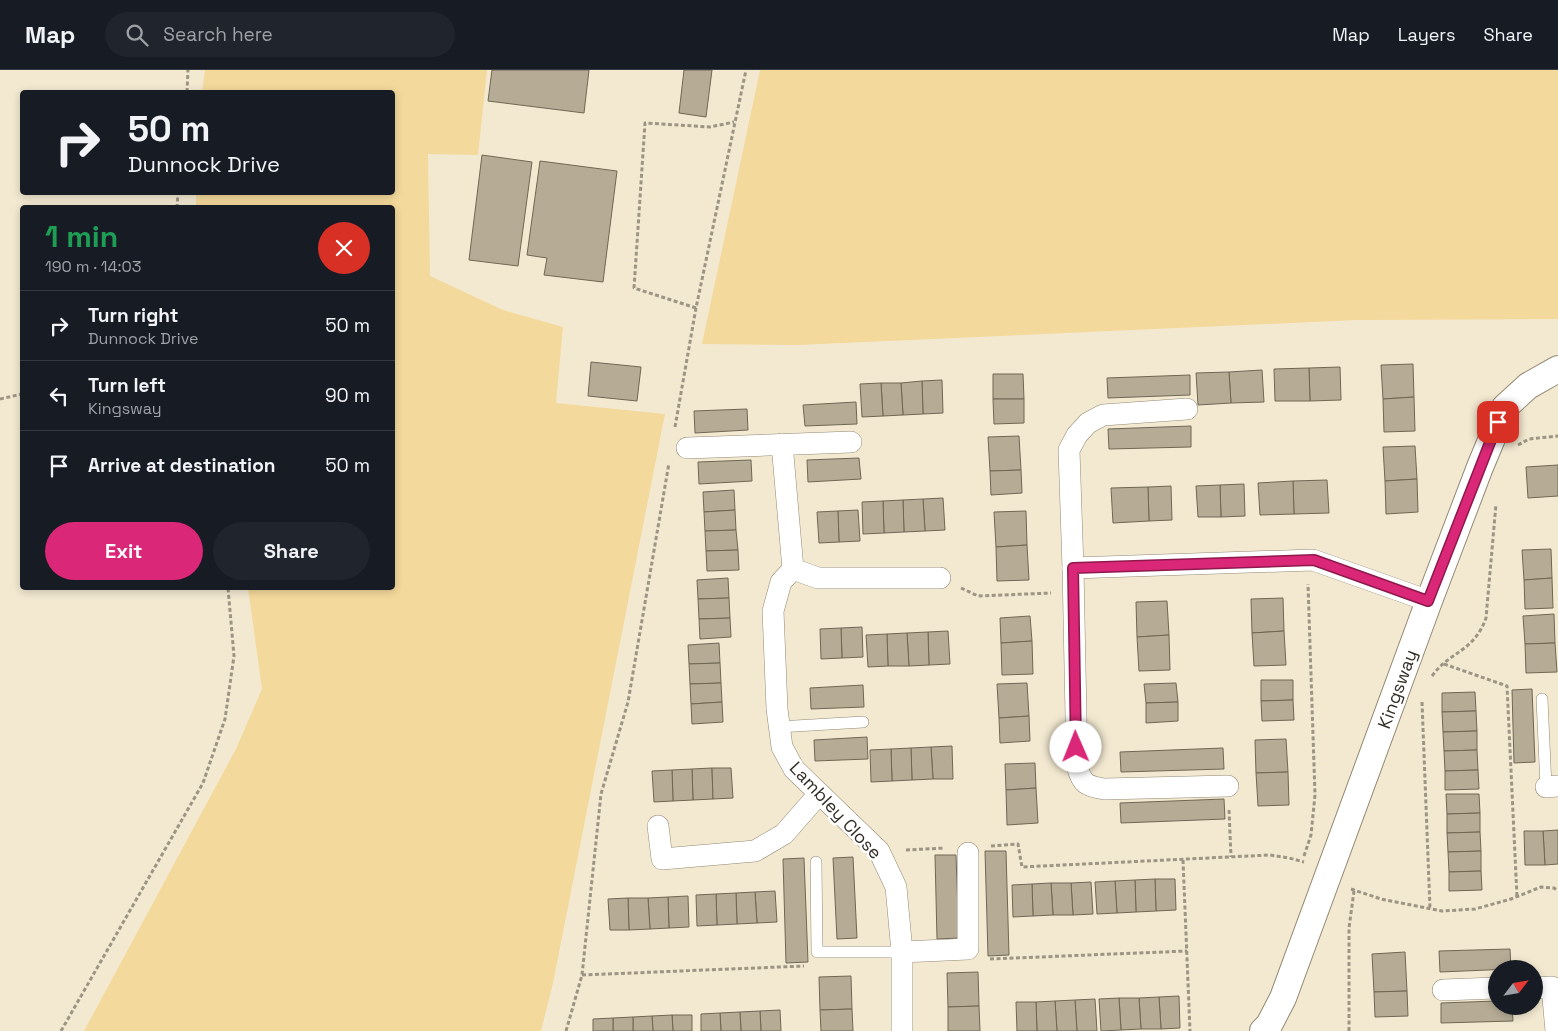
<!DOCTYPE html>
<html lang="en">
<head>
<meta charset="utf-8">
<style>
	:root { --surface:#171b24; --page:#20242c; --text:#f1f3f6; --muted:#9ea1a6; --line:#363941; --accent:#db2777 }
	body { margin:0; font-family:"Space Grotesk",sans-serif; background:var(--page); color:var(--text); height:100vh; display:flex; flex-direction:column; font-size:19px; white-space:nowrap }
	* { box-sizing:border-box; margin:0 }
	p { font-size:16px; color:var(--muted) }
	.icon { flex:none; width:28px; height:28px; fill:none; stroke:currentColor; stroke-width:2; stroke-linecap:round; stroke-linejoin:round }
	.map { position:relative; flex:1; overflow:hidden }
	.panel { position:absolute; left:20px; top:135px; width:375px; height:385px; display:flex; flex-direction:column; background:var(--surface); border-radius:5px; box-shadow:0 2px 8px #0003 }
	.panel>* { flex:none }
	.banner { position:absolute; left:20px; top:20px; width:375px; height:105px; border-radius:5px; box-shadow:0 2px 8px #0003; background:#171b24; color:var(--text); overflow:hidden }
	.needle { width:32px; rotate:59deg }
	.buttons { position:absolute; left:1488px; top:890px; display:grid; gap:10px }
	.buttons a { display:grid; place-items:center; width:55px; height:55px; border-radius:50%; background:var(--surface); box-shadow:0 2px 8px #0003; font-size:25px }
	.pin { position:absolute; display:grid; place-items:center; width:42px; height:42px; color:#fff; margin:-21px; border-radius:10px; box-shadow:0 2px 8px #0006 }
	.me { position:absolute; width:55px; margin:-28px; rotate:359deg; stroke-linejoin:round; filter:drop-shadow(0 0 4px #0008) }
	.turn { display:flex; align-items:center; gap:18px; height:105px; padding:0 25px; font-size:22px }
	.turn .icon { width:65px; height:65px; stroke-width:2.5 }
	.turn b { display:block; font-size:35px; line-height:42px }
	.round { display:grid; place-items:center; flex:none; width:52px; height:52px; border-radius:26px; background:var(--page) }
	.head { display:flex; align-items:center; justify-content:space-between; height:85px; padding:0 25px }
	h1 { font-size:30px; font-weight:700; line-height:38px; color:#1e9e55 }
	.cta { display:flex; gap:10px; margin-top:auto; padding:10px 25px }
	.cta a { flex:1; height:58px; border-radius:30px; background:var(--accent); color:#fff; font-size:20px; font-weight:700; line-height:58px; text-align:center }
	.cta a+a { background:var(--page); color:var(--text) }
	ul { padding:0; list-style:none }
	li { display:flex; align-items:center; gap:15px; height:70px; padding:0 25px; border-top:1px solid var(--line) }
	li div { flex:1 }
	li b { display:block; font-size:19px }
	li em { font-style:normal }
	header { display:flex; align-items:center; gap:30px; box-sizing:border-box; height:70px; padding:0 25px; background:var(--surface); border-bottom:1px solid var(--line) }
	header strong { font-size:24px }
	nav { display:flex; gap:28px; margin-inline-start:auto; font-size:18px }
	.search { width:350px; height:45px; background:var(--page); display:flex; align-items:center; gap:12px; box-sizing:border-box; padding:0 18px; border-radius:28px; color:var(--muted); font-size:19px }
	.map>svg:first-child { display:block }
	.green { fill:#f4d99c }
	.building { fill:#b6ac96; stroke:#706753 }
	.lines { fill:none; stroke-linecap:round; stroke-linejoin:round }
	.service-casing { stroke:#938974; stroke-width:12 }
	.minor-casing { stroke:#938974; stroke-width:22 }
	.tertiary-casing { stroke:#938974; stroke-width:28 }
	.path { stroke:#9c9584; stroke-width:3; stroke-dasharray:4 2.5; stroke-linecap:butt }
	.service { stroke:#fff; stroke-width:11 }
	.minor { stroke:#fff; stroke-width:21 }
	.tertiary { stroke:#fff; stroke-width:26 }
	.route-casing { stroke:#8e194d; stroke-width:12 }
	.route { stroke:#db2777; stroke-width:9 }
	.labels { text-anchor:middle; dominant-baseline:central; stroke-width:5; stroke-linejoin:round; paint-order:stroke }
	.street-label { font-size:18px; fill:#312e25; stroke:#fff }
</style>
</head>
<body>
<header>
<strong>Map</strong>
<div class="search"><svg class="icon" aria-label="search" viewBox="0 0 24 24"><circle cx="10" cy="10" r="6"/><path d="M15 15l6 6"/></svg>Search here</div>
<nav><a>Map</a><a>Layers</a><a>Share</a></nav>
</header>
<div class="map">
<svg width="1558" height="961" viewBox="0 0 1558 961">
	<rect width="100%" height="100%" fill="#f3e9d1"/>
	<g class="green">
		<polygon points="205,0 487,0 478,85 428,84 430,206 503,240 563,257 556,333 665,344 553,913 541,961 84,961 236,679 262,619 248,518 392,518 392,138 196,137 196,123 392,122 392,22 202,22"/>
		<polygon points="760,0 1558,0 1558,249 1357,250 798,275 702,274"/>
	</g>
	<g class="building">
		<polygon points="492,0 589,0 584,43 488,31"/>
		<polygon points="684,0 712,0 706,47 679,43"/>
		<polygon points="482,85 532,92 518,196 469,190"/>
		<polygon points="540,91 617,101 603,212 544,205 547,188 527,185"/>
		<polygon points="591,292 641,297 637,331 588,326"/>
		<polygon points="1413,294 1414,327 1383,329 1381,295"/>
		<polygon points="1340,297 1341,330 1310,331 1309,298"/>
		<polygon points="1309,298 1310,331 1275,331 1274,299"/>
		<polygon points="1262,300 1264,332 1231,333 1229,302"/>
		<polygon points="1229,302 1231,333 1198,335 1196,303"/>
		<polygon points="993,304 1023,304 1024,329 993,329"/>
		<polygon points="1190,305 1190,325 1108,328 1107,308"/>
		<polygon points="942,310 943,343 923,344 922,311"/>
		<polygon points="922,311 923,344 903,345 901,313"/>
		<polygon points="881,313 901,313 903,345 883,346"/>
		<polygon points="881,313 883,346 862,347 860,314"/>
		<polygon points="1414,327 1415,361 1384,362 1383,329"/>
		<polygon points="993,329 1024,329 1024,353 994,354"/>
		<polygon points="856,332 857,354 805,356 803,335"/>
		<polygon points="747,339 748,360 695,363 694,341"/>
		<polygon points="1191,356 1191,377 1109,379 1108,359"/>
		<polygon points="1019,366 1021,400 990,401 988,367"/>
		<polygon points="1415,376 1417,409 1385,411 1383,377"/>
		<polygon points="859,388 861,409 808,412 807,390"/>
		<polygon points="751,390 752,411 699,414 698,392"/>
		<polygon points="1558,395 1558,426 1528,428 1526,397"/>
		<polygon points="1021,400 1022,423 991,425 990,401"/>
		<polygon points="1417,409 1418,442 1386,444 1385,411"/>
		<polygon points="1327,410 1329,443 1294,444 1293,411"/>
		<polygon points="1293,411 1294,444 1260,445 1258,413"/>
		<polygon points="1244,414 1245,446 1221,447 1220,415"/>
		<polygon points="1220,415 1221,447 1198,447 1196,416"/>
		<polygon points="1171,416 1172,450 1149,451 1148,417"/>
		<polygon points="1148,417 1149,451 1113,453 1111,418"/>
		<polygon points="734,420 735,440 704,442 703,422"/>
		<polygon points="943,428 945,460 925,461 923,429"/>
		<polygon points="923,429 925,461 904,462 903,430"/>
		<polygon points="903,430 904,462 884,463 883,431"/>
		<polygon points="883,431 884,463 863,464 862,432"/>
		<polygon points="735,440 736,460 705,461 704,442"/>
		<polygon points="858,440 860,471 839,472 838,441"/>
		<polygon points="838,441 839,472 819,473 817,442"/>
		<polygon points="1026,441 1027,475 996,477 994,442"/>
		<polygon points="736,460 738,480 706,481 705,461"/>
		<polygon points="1027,475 1029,510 997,511 996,477"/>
		<polygon points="1551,479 1552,508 1524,510 1522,480"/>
		<polygon points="738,480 739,500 707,501 706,481"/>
		<polygon points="728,508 729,528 698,529 697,510"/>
		<polygon points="1552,508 1553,538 1525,539 1524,510"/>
		<polygon points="729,528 730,548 699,549 698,529"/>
		<polygon points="1283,528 1284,561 1252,563 1251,529"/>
		<polygon points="1167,531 1169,565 1137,567 1136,532"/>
		<polygon points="1554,544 1555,573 1525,574 1523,546"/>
		<polygon points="1030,546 1032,571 1001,573 1000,548"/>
		<polygon points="730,548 731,567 700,569 699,549"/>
		<polygon points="862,557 863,587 842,588 841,558"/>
		<polygon points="841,558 842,588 821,589 820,559"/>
		<polygon points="948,561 950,594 929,595 928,562"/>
		<polygon points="1284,561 1286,595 1254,596 1252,563"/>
		<polygon points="928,562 929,595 909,596 907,563"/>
		<polygon points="907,563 909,596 888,596 887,564"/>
		<polygon points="887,564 888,596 868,597 866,565"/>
		<polygon points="1169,565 1170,600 1139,601 1137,567"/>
		<polygon points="1032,571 1033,604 1002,605 1001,573"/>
		<polygon points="719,573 720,593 689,594 688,575"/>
		<polygon points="1555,573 1557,602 1526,603 1525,574"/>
		<polygon points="720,593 721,613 690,614 689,594"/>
		<polygon points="1261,610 1293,610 1293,630 1261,631"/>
		<polygon points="721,613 722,632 691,634 690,614"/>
		<polygon points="1027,613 1029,646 999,648 997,614"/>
		<polygon points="1176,613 1178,632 1146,633 1144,614"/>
		<polygon points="863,615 864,637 811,639 810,618"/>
		<polygon points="1532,619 1535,692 1514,693 1512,620"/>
		<polygon points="1475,622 1476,641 1442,642 1442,623"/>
		<polygon points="1293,630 1294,650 1262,651 1261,631"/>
		<polygon points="722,632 723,652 692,654 691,634"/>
		<polygon points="1178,632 1178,651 1146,653 1146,633"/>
		<polygon points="1476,641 1477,661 1443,662 1442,642"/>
		<polygon points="1029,646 1030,671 1000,673 999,648"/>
		<polygon points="1477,661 1477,680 1444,681 1443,662"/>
		<polygon points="867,667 868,689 815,691 814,670"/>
		<polygon points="1286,669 1288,702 1256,703 1255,670"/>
		<polygon points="952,676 953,709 933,709 931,677"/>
		<polygon points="931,677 933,709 912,710 911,678"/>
		<polygon points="911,678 912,710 892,711 891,679"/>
		<polygon points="1223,678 1224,699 1121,702 1120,682"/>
		<polygon points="891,679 892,711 871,712 870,680"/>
		<polygon points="1477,680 1478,700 1445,701 1444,681"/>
		<polygon points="1035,693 1036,718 1006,720 1005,694"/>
		<polygon points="712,698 713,729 693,730 692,699"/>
		<polygon points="712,698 731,698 733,728 713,729"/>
		<polygon points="692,699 693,730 673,731 672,700"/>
		<polygon points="672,700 673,731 654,732 652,701"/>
		<polygon points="1478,700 1479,719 1445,720 1445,701"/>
		<polygon points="1288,702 1289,735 1258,736 1256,703"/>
		<polygon points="1036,718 1038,753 1007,755 1006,720"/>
		<polygon points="1446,724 1479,724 1480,743 1447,744"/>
		<polygon points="1224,729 1225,749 1121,753 1120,733"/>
		<polygon points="1480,743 1480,762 1447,763 1447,744"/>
		<polygon points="1558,760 1558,794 1545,795 1543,761"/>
		<polygon points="1524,761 1543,761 1545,795 1525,795"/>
		<polygon points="1480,762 1481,781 1448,782 1447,763"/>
		<polygon points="985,781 1006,781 1009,885 988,886"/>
		<polygon points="1481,781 1481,801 1449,802 1448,782"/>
		<polygon points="935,785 956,785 959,868 937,869"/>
		<polygon points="853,787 857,868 837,869 833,788"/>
		<polygon points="804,788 808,892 786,893 783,789"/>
		<polygon points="1481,801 1482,820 1449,821 1449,802"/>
		<polygon points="1155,809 1175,809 1176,840 1156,841"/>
		<polygon points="1155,809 1156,841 1136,842 1135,810"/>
		<polygon points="1135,810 1136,842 1117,843 1115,811"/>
		<polygon points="1115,811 1117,843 1097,844 1095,812"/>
		<polygon points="1091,812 1093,844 1073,845 1071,813"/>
		<polygon points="1051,813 1071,813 1073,845 1053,845"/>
		<polygon points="1051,813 1053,845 1033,846 1032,814"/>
		<polygon points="1032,814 1033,846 1013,847 1012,815"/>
		<polygon points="775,821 777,852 757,853 755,822"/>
		<polygon points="755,822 757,853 737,854 736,823"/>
		<polygon points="736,823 737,854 717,855 716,824"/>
		<polygon points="716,824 717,855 697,856 696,825"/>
		<polygon points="688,826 689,857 669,858 668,827"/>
		<polygon points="668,827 669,858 650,859 648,828"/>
		<polygon points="628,828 648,828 650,859 629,860"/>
		<polygon points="628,828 629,860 610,860 608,829"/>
		<polygon points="1510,879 1511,899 1440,902 1439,881"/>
		<polygon points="1405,882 1407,921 1374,922 1372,884"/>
		<polygon points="978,902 979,936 948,937 947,903"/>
		<polygon points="851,906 852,939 820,940 819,907"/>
		<polygon points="1407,921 1408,946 1375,947 1374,922"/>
		<polygon points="1179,926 1180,958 1161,959 1159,927"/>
		<polygon points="1159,927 1161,959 1141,959 1139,928"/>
		<polygon points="1119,928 1139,928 1141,959 1121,960"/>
		<polygon points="1119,928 1121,960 1101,961 1099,929"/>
		<polygon points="1095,929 1097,961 1077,961 1075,930"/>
		<polygon points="1075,930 1077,961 1057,961 1055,931"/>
		<polygon points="1055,931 1057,961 1037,961 1036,932"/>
		<polygon points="1496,931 1496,936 1512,936 1513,951 1441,953 1441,933"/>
		<polygon points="1016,932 1036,932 1037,961 1017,961"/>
		<polygon points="979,936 980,961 948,961 948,937"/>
		<polygon points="852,939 853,961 821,961 820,940"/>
		<polygon points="780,940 781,961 761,961 760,941"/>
		<polygon points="760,941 761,961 741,961 740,942"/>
		<polygon points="740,942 741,961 721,961 720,943"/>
		<polygon points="720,943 721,961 701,961 701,944"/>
		<polygon points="672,945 692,945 692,961 673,961"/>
		<polygon points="672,945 673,961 653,961 652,946"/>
		<polygon points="652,946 653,961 633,961 633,947"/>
		<polygon points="633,947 633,961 613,961 613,948"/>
		<polygon points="613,948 613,961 593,961 593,949"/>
	</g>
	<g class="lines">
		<defs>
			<g id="service">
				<polyline points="1542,629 1546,717"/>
				<polyline points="778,657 863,652"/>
				<polyline points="816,792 817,882 902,882"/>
			</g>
			<g id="minor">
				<path d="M1187,339L1103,345L1088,353L1077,365L1069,380L1073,498L1077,696C1082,714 1086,716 1104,719L1228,716"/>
				<polyline points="782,374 793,499 781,512 773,541 777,639 782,677 794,699 879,781 896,817 902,882 902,961"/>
				<polyline points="687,378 851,372"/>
				<polyline points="1073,498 1313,490 1429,531"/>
				<polyline points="793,499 818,508 940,508"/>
				<polyline points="1546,717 1558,716"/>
				<polyline points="658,756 662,789 755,781 784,764 819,724"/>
				<polyline points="902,882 968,879 968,783"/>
				<polyline points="1534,918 1552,917 1556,961"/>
				<polyline points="1443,920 1496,918"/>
			</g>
			<polyline id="tertiary" points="1263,961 1269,955 1283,928 1429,531 1480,397 1505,337 1528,316 1558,299"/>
		</defs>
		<use href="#service" class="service-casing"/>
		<use href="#minor" class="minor-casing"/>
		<use href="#tertiary" class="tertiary-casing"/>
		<g class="path">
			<polyline points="187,22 188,0"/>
			<polyline points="177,138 178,122"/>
			<polyline points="696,238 634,218 645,53 710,57 734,52"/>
			<polyline points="0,329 22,324"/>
			<polyline points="675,357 696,238 746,0"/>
			<polyline points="1518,375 1529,369 1558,366"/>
			<polyline points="961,518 978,526 1051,523"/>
			<polyline points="1444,594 1507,616 1517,827"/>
			<path d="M1432,606C1450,581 1474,582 1486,548L1496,434"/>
			<polyline points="1422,632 1430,839"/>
			<polyline points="1229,740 1231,787"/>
			<polyline points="991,776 1018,774 1022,797 1270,785 1289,788 1304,792"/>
			<polyline points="906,780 945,778"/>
			<polyline points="1304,786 1311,765 1315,725 1308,514"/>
			<polyline points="1183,790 1190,961"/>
			<polyline points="1351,819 1381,829 1442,841 1475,839 1511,829 1541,817 1554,818 1558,821"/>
			<polyline points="990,889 1187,881"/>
			<polyline points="582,905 804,896"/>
			<polyline points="61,961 203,713 225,649 234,586 228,518"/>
			<polyline points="566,961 582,905 601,724 628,632 669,393"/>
			<polyline points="1349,961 1349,858 1354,821"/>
		</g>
		<use href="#service" class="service"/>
		<use href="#minor" class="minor"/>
		<use href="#tertiary" class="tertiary"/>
	</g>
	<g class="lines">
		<defs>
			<polyline id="route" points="1076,677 1073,498 1314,490 1428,531 1498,352"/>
		</defs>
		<use href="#route" class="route-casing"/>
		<use href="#route" class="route"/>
	</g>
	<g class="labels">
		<g class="street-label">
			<text transform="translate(1397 619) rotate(-70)">Kingsway</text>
			<text transform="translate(836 740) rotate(47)">Lambley Close</text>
		</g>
	</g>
</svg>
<div class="buttons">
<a><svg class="needle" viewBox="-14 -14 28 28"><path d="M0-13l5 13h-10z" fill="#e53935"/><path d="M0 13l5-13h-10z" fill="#9ea1a6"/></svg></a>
</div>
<div class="pin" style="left:1498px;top:352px;background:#d93025"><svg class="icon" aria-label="arrive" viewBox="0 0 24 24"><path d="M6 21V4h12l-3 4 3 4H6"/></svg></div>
<svg class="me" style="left:1076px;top:677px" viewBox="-20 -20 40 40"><circle r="19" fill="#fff"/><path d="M0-13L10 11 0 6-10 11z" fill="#db2777"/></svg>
<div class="banner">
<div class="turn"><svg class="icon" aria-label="right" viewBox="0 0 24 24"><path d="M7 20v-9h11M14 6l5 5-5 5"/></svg><div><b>50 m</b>Dunnock Drive</div></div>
</div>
<section class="panel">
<div class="head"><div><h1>1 min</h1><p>190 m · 14:03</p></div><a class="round" style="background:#d93025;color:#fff"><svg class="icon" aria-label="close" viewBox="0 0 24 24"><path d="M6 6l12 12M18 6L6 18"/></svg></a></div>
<ul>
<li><svg class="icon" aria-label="right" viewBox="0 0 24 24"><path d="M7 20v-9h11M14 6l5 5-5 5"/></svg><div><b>Turn right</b><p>Dunnock Drive</p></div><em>50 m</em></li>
<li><svg class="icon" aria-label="left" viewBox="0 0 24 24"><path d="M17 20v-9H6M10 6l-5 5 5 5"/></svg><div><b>Turn left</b><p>Kingsway</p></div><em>90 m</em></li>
<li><svg class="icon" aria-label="arrive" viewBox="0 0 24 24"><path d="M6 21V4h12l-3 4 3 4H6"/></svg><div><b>Arrive at destination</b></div><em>50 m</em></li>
</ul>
<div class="cta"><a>Exit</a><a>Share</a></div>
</section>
</div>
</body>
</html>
